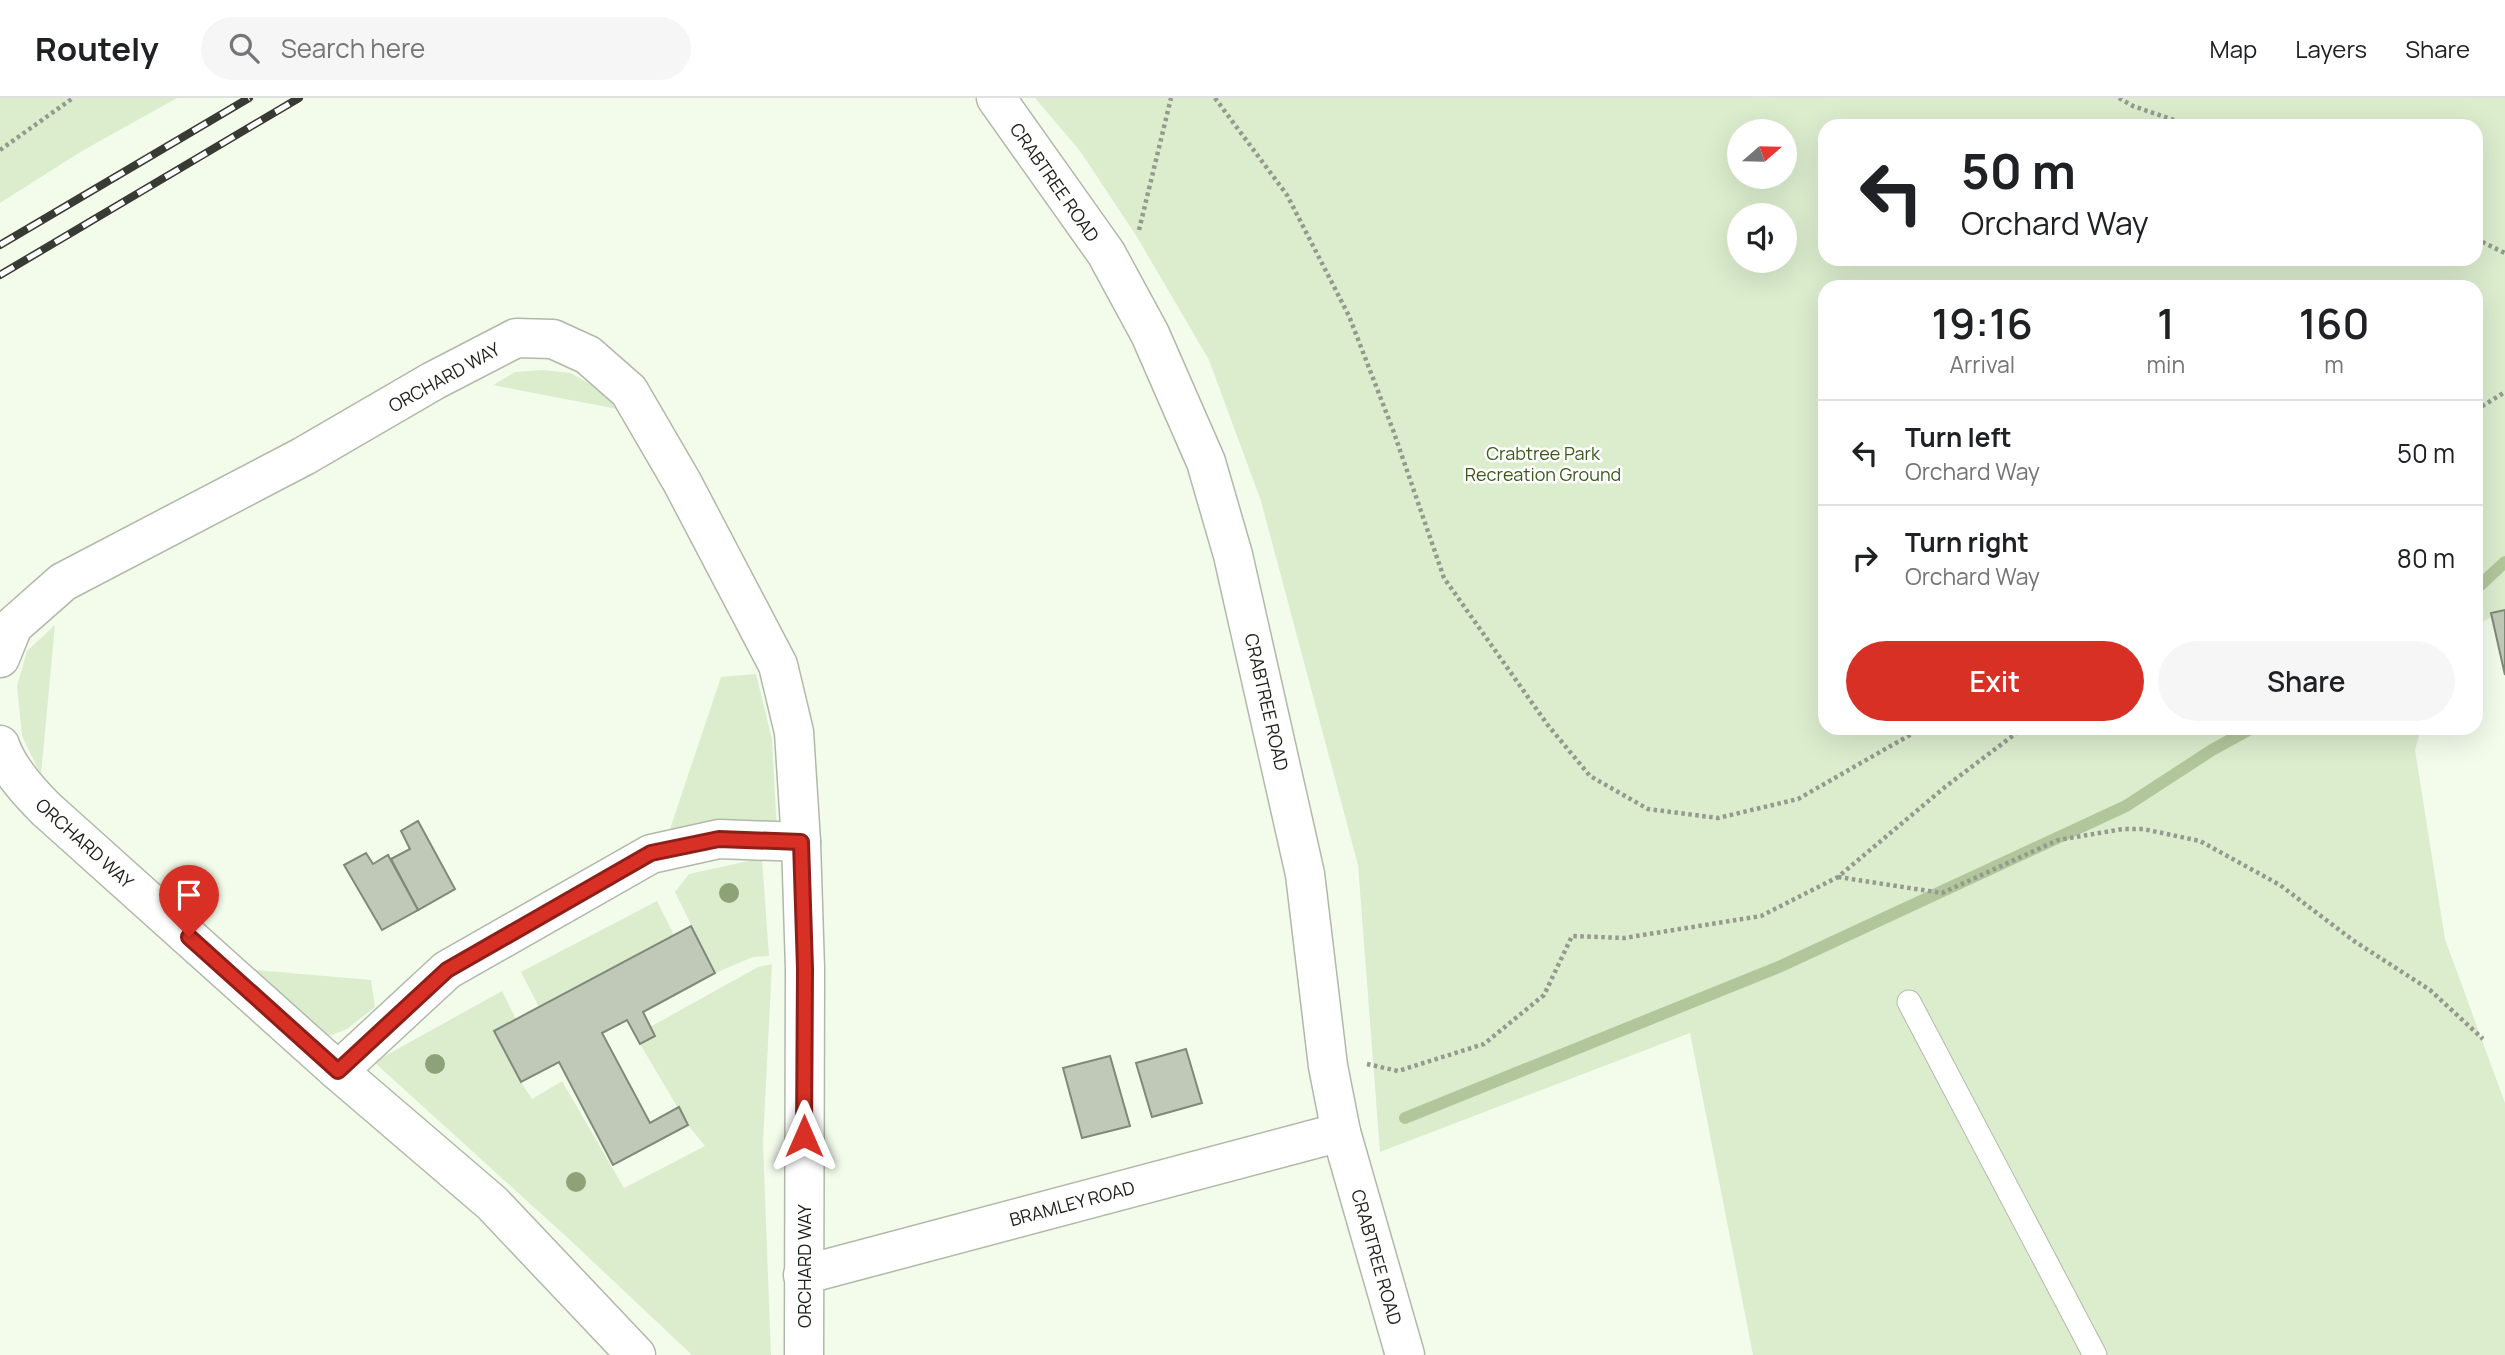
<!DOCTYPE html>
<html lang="en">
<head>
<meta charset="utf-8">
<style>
	:root { --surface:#fff; --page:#f6f6f6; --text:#202124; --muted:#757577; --line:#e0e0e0; --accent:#d93025 }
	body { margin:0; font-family:Manrope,sans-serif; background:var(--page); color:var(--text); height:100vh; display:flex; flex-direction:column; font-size:26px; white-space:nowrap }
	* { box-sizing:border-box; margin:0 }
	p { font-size:23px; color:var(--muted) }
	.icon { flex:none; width:38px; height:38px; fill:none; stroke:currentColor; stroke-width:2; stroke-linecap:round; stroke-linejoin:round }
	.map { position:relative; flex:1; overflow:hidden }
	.drawer { position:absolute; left:1818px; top:182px; width:665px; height:455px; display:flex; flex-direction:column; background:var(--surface); border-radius:21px; box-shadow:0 7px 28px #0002 }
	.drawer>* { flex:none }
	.hud { position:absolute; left:1818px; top:21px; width:665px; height:147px; border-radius:21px; box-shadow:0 7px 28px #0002; background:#fff; color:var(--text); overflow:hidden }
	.needle { width:46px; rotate:70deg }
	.tools { position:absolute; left:1727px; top:21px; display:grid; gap:14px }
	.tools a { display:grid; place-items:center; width:70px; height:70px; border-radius:50%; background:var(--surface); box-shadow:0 7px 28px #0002; font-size:35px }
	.pin { position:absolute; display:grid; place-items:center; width:60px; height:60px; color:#fff; margin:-72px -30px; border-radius:50% 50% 50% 0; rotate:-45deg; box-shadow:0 0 7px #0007 }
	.pin .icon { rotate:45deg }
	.me { position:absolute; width:77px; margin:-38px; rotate:0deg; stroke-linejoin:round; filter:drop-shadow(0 0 5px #0008) }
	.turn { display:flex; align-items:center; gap:24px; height:147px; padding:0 28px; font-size:32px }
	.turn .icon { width:91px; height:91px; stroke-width:2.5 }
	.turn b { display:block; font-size:49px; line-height:60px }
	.eta { display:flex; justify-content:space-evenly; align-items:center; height:119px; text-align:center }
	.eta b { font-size:42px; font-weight:600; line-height:49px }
	.button { display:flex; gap:14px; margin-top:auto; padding:14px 28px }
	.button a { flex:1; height:80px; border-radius:42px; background:var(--accent); color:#fff; font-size:28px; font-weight:600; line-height:80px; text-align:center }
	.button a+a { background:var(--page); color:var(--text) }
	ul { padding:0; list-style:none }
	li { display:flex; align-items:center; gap:21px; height:105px; padding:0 28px; border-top:2px solid var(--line) }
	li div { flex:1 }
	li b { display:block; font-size:26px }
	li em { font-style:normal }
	header { display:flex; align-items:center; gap:42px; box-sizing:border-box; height:98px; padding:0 35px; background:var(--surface); border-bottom:2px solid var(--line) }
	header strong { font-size:33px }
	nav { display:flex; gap:38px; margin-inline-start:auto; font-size:24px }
	.search { width:490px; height:63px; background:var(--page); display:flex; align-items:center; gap:18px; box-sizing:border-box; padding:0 24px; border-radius:38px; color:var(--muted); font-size:26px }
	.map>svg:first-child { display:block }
	.green { fill:#dcedce; fill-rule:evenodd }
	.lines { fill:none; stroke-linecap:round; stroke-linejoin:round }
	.stream { stroke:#b1c79b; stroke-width:12 }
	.building { fill:#c0c9b8; stroke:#808879; stroke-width:2 }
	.service-casing { stroke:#b0b9a9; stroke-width:25 }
	.minor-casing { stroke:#b0b9a9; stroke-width:41 }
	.path { stroke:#949a8e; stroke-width:4.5; stroke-dasharray:3.5 3.5; stroke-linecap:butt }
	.service { stroke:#fff; stroke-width:23 }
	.minor { stroke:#fff; stroke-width:38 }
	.rail-casing { stroke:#373b33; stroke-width:8 }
	.rail { stroke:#fff; stroke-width:5; stroke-dasharray:16; stroke-linecap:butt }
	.tree { fill:#8ea278 }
	.route-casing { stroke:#8d1f18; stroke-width:18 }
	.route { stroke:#d93025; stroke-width:12 }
	.labels { text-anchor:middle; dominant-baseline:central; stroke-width:5; stroke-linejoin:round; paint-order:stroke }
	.street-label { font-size:18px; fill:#20231d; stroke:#fff }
	.park-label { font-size:18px; fill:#3c5819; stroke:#fff }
</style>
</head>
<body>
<header>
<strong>Routely</strong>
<div class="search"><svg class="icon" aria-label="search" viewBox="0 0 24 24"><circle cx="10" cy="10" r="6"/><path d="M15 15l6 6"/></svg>Search here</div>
<nav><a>Map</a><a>Layers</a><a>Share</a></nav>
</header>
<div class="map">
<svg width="2505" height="1257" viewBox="0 0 2505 1257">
	<rect width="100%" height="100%" fill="#f3fceb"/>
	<g class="green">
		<polygon points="0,0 177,0 82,53 0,105"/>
		<path d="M1035,0H2505V511L2476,528V189H1825V630H2421L2415,652L2445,841L2505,1005V1257H1753L1690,935L1380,1054L1358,767L1261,403L1209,262L1137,139L1080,53ZM1825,28H2476V161H1825ZM1740,33H1785V79H1740ZM1740,117H1785V163H1740Z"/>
		<polygon points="542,272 571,275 600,292 617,311 493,287 515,274"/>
		<polygon points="55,527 41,677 22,638 17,588 27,553"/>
		<polygon points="756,576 772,641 777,734 667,740 721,579"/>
		<polygon points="762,760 769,858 753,859 715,875 675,794 689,776"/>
		<polygon points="657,803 674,837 539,909 521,874"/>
		<polygon points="772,866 763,1044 771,1257 692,1257 570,1142 374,964 502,893 516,921 494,933 521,984 532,1001 562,983 624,1090 705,1048 688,1027 640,946 655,938 650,929 758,869"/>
		<polygon points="256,872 371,882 375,909 347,931 329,938"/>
	</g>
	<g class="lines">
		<g class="stream">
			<polyline points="2476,491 2505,464"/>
			<polyline points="1405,1020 1781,868 2126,708 2212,652 2252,630"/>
		</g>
	</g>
	<g class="building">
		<polygon points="2505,512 2505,577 2491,515"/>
		<polygon points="418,723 455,791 418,812 391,761 410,751 401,733"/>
		<polygon points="366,755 373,766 388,757 418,812 382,832 344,767"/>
		<polygon points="691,828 715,875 643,914 655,938 640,946 627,922 602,935 650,1025 679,1009 688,1027 613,1067 559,964 521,984 494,933"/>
		<polygon points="1186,951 1202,1005 1152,1019 1136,965"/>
		<polygon points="1110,958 1130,1028 1082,1040 1063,970"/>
	</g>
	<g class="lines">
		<defs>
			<polyline id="service" points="1909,904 2095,1257"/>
			<g id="minor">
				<polyline points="996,0 1106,155 1150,236 1206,364 1233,457 1305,776 1328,968 1341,1034 1405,1257"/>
				<polyline points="0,560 13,528 63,484 304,358 433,283 516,240 553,241 588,257 629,293 682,384 778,567 794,634 801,744 805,871 804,1257"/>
				<path d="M0,647C8,671 28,693 46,711L338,973L492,1105L636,1257"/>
				<polyline points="338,973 447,872 651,756 719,741 801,744"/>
				<polyline points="803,1177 1341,1034"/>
			</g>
		</defs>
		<use href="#service" class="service-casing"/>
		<use href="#minor" class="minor-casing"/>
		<g class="path">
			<polyline points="1215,0 1287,97 1349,218 1393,332 1444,480 1547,626 1590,678 1648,711 1718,720 1798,701 1922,630"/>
			<polyline points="2119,0 2133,8 2191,28"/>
			<polyline points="0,52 73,0"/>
			<polyline points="1139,132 1171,0"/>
			<polyline points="2476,141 2505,155"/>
			<polyline points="2476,312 2505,294"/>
			<polyline points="1838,779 1942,795 2058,742 2123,731 2143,731 2200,743 2280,787 2354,843 2430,892 2483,941"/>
			<polyline points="1367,966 1398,973 1484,946 1544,897 1572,838 1624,840 1761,818 1838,779 1945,689 2023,630"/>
		</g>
		<use href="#service" class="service"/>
		<use href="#minor" class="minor"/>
		<defs>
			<g id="rail">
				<polyline points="0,147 249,0"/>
				<polyline points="0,177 299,0"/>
			</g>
		</defs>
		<use href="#rail" class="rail-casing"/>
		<use href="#rail" class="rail"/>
	</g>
	<g class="tree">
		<circle cx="729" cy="795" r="10"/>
		<circle cx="435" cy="966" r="10"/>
		<circle cx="576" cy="1084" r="10"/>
	</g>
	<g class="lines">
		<defs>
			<polyline id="route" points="189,839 338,973 447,872 651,755 719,741 801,744 805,871 804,1038"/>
		</defs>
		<use href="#route" class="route-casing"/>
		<use href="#route" class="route"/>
	</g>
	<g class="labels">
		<g class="street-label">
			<text transform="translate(1055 84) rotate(55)">CRABTREE ROAD</text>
			<text transform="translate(444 279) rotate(-29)">ORCHARD WAY</text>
			<text transform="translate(1267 604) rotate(77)">CRABTREE ROAD</text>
			<text transform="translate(85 745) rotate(42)">ORCHARD WAY</text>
			<text transform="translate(1072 1105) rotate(-15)">BRAMLEY ROAD</text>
			<text transform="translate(1377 1159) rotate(74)">CRABTREE ROAD</text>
			<text transform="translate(804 1168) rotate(-90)">ORCHARD WAY</text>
		</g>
		<g class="park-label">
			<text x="1543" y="355">Crabtree Park<tspan x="1543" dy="21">Recreation Ground</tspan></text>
		</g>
	</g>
</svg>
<div class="tools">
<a><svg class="needle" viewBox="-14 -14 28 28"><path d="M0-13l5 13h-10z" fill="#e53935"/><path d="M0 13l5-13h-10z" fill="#757577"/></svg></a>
<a><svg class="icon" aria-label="sound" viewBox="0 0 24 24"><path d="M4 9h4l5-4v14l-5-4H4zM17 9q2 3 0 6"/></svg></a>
</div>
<div class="pin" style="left:189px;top:839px;background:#d93025"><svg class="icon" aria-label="arrive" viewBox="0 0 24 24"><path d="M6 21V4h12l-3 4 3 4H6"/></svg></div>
<svg class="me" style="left:804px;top:1038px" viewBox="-20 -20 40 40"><path d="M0-17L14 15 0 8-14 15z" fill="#d93025" stroke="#fff" stroke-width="4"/></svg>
<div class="hud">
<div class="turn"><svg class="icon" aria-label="left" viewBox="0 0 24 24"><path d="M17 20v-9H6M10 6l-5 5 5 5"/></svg><div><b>50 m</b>Orchard Way</div></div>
</div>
<section class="drawer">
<div class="eta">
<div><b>19:16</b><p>Arrival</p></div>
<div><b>1</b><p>min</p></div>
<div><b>160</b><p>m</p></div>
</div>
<ul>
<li><svg class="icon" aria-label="left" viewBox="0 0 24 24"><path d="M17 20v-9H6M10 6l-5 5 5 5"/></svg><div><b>Turn left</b><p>Orchard Way</p></div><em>50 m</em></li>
<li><svg class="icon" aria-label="right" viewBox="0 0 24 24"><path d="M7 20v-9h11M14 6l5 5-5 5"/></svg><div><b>Turn right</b><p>Orchard Way</p></div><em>80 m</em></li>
</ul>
<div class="button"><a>Exit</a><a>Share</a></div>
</section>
</div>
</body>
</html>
